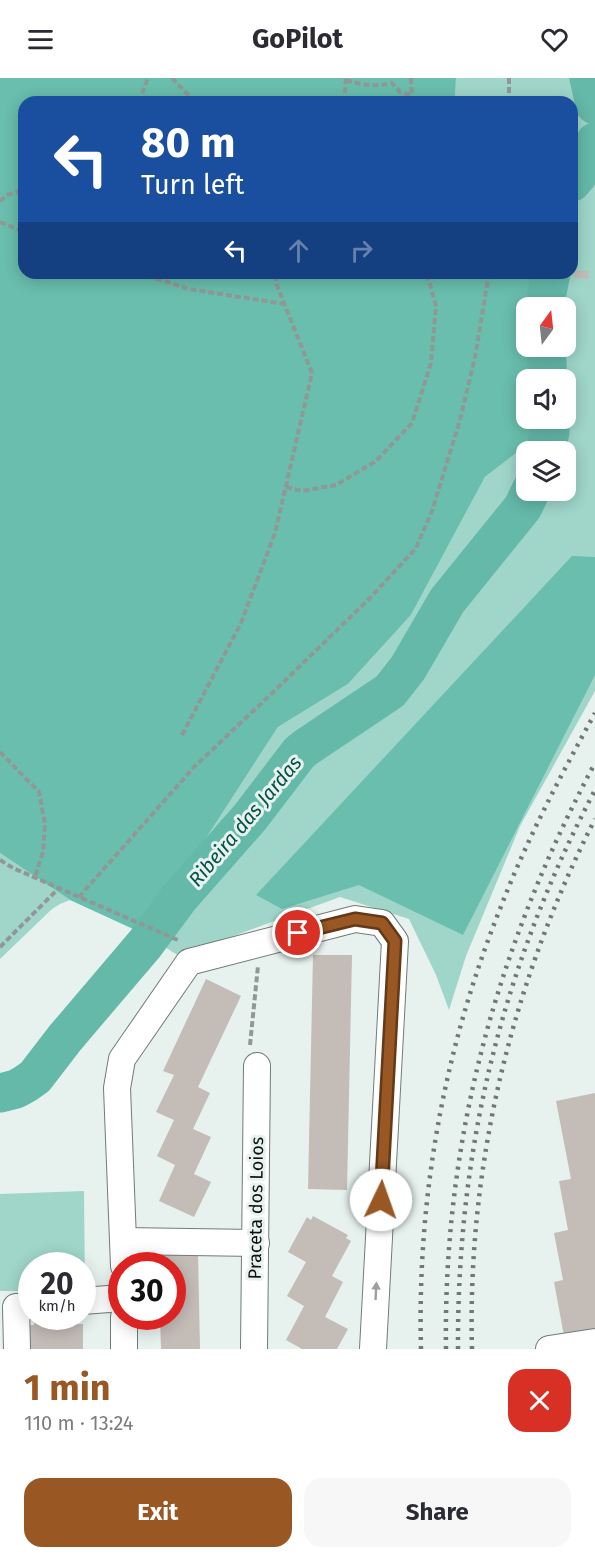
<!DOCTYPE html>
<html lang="en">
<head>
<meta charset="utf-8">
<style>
	:root { --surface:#fff; --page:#f7f7f7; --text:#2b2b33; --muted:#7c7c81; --accent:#985723 }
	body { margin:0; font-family:"Fira Sans",sans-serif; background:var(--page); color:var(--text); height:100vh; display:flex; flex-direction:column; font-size:22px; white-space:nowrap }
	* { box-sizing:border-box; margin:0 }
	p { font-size:20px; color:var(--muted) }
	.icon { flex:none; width:33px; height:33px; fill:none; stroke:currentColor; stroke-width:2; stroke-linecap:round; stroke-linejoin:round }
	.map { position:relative; height:1271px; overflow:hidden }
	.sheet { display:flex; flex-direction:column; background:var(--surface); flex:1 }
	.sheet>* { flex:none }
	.banner { position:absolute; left:18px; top:18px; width:560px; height:183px; border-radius:18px; box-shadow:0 3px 15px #0003; background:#1a4fa0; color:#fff; overflow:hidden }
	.needle { width:39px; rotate:15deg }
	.buttons { position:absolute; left:516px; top:219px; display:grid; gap:12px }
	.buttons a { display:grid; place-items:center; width:60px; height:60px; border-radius:12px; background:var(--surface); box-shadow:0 3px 15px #0003; font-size:30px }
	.speed { position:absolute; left:18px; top:1174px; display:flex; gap:12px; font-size:30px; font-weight:700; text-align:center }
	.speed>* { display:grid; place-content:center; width:78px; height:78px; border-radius:50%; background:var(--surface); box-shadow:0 3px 15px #0003; line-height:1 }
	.speed small { font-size:15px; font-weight:400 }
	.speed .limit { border:9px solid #d22; background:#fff; color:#111 }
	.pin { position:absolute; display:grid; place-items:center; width:51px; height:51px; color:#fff; margin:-26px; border:3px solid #fff; border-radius:50%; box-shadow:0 2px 6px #0007 }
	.me { position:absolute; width:66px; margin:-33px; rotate:3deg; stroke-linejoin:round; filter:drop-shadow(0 0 4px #0008) }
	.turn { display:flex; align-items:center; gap:21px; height:126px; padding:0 24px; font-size:27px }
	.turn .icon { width:78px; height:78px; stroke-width:2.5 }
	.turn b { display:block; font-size:42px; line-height:51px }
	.lanes { display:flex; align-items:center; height:57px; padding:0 24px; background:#0003; justify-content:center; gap:30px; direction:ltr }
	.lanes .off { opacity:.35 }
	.round { display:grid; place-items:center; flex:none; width:63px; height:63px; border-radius:18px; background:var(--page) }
	.headline { display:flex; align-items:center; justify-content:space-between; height:102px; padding:0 24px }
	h1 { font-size:36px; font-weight:700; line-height:45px; color:var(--accent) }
	.primary-button { display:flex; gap:12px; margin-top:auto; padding:12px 24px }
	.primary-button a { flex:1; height:69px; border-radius:18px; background:var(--accent); color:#fff; font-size:24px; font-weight:700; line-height:69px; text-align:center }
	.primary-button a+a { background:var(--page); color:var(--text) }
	header { display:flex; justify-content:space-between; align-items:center; height:78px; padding:0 24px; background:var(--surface); font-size:27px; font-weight:700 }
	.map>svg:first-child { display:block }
	.green { fill:#9fd6c9; fill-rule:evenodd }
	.forest { fill:#69bead }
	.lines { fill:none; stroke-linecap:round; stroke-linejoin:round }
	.stream { stroke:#64b9a9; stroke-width:7 }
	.river { stroke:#64b9a9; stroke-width:39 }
	.building { fill:#c4bcb7 }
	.minor-casing { stroke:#717b78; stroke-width:28 }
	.path { stroke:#909896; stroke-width:4; stroke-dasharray:6 3; stroke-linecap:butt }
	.minor { stroke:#fff; stroke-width:26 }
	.rail { stroke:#717776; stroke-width:4.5; stroke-dasharray:3 6; stroke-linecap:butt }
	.oneway { fill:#9e9f9f }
	.route-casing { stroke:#633917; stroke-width:15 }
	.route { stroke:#985723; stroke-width:10 }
	.labels { text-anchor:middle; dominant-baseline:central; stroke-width:6; stroke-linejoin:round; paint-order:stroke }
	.street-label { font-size:18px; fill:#0d1010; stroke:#e7f2ef }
	.water-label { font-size:20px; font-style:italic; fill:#035247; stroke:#e7f2ef }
</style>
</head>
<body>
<header><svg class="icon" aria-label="menu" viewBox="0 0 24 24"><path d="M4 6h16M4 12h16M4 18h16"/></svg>GoPilot<svg class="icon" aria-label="heart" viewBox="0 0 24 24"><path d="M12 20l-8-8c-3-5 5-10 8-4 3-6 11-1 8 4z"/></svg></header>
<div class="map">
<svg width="595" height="1271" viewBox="0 0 595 1271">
	<rect width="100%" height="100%" fill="#e7f2ef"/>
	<g class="green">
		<path d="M456,0H595V613L520,748L466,878L449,932L436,897L409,841L340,819L179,878L144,856L278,649L348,606L411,537L485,399L560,341L566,340V337L567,335L566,302L563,301L559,269L566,268V230L554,229L550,195H572V24H455ZM526,374H566V412H526Z"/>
		<polygon points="0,775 70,822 60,826 52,831 0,881"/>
		<polygon points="84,1113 85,1211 83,1211 82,1188 32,1188 31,1213 0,1213 0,1116"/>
	</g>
	<g class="forest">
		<polygon points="0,0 456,0 455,24 24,24 24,195 550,195 554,229 526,230 526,268 559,269 563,301 526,302 526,340 560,341 485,399 411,537 348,606 278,649 144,856 70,822 0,775"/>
		<polygon points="572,478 595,479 595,597 463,857 359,807 282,831 256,817"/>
	</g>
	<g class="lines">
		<polyline class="stream" points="302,665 305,670"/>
		<g class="river">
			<polyline points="589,0 595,27"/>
			<polyline points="572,104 589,83 595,64"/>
			<polyline points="544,230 551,195"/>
			<polyline points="546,268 548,302"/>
			<polyline points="545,374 550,354 550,340"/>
			<polyline points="0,1015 16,1011 25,1006 35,999 65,960 145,866 179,820 251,738 299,675 305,670 390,613 408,590 447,523 523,429 531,412"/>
		</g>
	</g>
	<g class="building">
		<polygon points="575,192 589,193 588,201 574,200"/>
		<polygon points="313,877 352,877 347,1112 308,1111"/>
		<polygon points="206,901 241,918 198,1009 210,1015 193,1051 211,1059 194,1096 211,1104 194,1139 159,1123 175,1087 157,1078 174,1042 156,1034 174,997 163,993"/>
		<polygon points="595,1015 595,1252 564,1258 554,1204 563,1202 554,1155 568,1152 559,1103 571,1101 556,1023"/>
		<polygon points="313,1138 348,1157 346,1160 351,1163 332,1198 343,1204 325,1239 348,1251 337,1271 302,1271 286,1262 304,1228 287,1218 306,1184 288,1174 307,1139 311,1142"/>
		<polygon points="198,1174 200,1271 161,1271 160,1239 172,1239 172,1188 159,1188 159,1175"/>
		<polygon points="43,1240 67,1240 67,1243 76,1243 76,1246 83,1246 83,1271 27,1271 27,1247 34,1247 34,1243 43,1243"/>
	</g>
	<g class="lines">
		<defs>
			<g id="minor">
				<polyline points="124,1163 256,1165"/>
				<polyline points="124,1188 117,1010 122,981 189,884 355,841 382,845 395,863 373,1271"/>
				<polyline points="82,1223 122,1220"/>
				<polyline points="124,1239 124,1271"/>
				<polyline points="17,1271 16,1229 32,1228"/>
				<polyline points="254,1271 257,988"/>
				<polyline points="549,1271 595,1264"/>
			</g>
		</defs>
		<use href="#minor" class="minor-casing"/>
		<g class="path">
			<polyline points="172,0 195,24"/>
			<polyline points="411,0 412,24"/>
			<path d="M346,2C362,7 376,9 392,5L400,14L411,17"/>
			<polyline points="139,24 148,0"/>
			<polyline points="344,24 346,1"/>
			<polyline points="509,24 509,0"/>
			<polyline points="0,123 7,117 24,112"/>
			<polyline points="0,144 24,154"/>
			<polyline points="139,195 189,211 285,226"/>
			<polyline points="286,409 302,413 336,407 376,383 412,345 431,285 436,228 427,195"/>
			<polyline points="182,657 241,545 275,455 312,295 276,205 276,195"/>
			<polyline points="0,674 39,714 45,746 43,774 35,799"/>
			<polyline points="0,782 13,790 180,863"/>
			<polyline points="79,819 195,688 266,621 371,519 416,470 432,433 460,342 475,279 489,195"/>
			<polyline points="0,869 59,810"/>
			<polyline points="250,967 258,888"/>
		</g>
		<use href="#minor" class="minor"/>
		<g class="rail">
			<path d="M421,1271C417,1120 444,971 500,831C526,763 560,699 595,635"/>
			<path d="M446,1271C443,1063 497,868 595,685"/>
			<path d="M458,1271C457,1072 502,889 595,712"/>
			<path d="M472,1271C467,1088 512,904 595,741"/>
		</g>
	</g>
	<defs><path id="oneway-solid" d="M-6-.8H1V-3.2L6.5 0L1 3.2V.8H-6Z" transform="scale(1.5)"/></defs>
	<use class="oneway" href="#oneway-solid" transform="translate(376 1213) rotate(-87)"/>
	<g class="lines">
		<defs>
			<polyline id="route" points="298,855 355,841 382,845 395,863 381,1122"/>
		</defs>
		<use href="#route" class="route-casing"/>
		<use href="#route" class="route"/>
	</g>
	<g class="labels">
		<g class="street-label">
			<text transform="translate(256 1130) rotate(-89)">Praceta dos Loios</text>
		</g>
		<g class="water-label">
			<text transform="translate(245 743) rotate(-50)">Ribeira das Jardas</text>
		</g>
	</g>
</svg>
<div class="buttons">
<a><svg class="needle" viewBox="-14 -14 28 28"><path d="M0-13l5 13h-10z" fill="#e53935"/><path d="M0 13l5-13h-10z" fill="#7c7c81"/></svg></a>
<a><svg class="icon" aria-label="sound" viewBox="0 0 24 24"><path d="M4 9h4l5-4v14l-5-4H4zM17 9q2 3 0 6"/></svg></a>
<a><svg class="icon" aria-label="layers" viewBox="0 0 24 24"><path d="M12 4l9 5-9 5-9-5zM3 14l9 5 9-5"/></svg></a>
</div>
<div class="speed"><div>20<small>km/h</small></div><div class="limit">30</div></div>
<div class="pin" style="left:298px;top:855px;background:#d93025"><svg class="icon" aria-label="arrive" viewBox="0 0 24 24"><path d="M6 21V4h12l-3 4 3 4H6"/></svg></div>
<svg class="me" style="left:381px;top:1122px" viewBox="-20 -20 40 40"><circle r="19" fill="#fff"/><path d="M0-13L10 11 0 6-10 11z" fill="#985723"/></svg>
<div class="banner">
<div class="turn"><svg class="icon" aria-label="left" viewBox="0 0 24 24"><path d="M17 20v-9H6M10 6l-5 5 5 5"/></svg><div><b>80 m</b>Turn left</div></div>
<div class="lanes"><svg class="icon" aria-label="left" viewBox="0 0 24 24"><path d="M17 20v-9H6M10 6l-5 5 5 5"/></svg><svg class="icon off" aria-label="ahead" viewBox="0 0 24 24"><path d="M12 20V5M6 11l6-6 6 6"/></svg><svg class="icon off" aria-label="right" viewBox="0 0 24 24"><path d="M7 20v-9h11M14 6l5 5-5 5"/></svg></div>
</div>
</div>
<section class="sheet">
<div class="headline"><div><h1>1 min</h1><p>110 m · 13:24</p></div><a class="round" style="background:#d93025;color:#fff"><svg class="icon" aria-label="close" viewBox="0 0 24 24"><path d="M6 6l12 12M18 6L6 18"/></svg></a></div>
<div class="primary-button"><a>Exit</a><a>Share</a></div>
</section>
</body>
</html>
